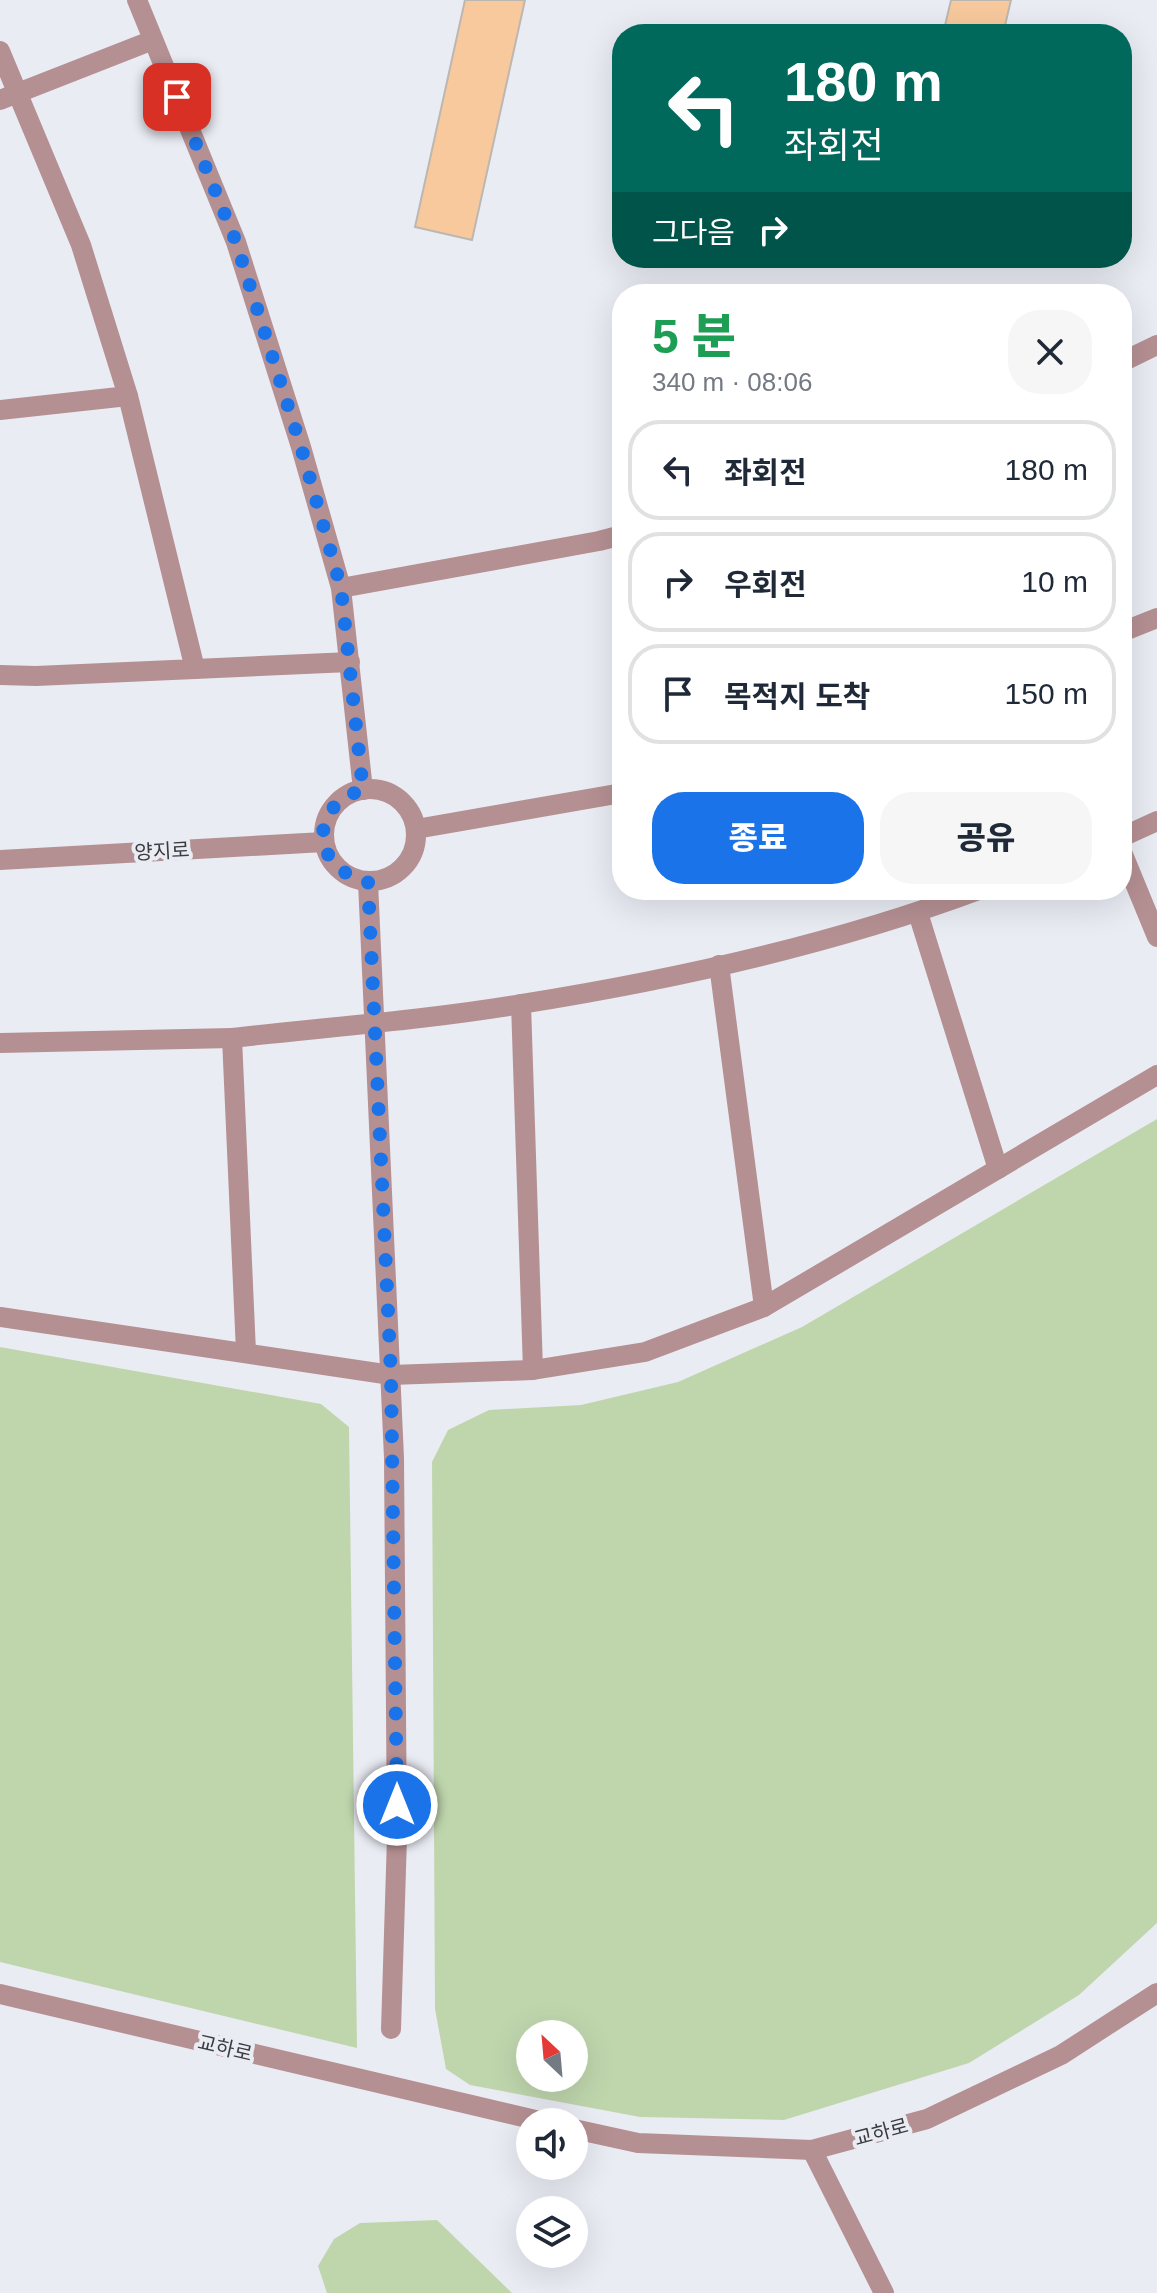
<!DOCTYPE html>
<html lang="ko">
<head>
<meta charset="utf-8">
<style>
	:root { --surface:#fff; --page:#f6f6f7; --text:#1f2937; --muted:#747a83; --line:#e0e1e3; --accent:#1a73e8 }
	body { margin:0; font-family:Arial,"Noto Sans KR",sans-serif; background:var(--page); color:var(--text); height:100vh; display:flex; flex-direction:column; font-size:30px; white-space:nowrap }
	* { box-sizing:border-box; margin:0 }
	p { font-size:26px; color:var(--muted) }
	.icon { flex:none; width:44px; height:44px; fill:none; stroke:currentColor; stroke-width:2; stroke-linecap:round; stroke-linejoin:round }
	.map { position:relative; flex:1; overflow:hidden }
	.drawer { position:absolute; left:612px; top:284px; width:520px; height:616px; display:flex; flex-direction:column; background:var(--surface); border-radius:32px; box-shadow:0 8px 32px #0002 }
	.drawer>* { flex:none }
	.top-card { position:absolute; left:612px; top:24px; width:520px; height:244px; border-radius:32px; box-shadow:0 8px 32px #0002; background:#00695c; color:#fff; overflow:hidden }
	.needle { width:52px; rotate:334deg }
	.buttons { position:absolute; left:516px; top:2020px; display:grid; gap:16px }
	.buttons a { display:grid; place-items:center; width:72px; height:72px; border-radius:50%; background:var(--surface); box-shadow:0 8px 32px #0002; font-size:40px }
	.pin { position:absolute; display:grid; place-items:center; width:68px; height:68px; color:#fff; margin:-34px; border-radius:16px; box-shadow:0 4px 12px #0006 }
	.me { position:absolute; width:88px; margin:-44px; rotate:0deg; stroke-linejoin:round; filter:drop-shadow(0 0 6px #0008) }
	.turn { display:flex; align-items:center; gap:28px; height:168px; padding:0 40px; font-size:36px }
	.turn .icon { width:104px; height:104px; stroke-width:2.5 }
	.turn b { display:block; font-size:56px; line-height:68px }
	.then { display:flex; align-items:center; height:76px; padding:0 40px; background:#0003; gap:16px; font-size:30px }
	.round { display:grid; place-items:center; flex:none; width:84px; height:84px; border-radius:32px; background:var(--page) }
	.overview { display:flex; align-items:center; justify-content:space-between; height:136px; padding:0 40px }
	h1 { font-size:48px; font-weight:800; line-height:60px; color:#1e9e55 }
	.cta { display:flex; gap:16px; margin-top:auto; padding:16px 40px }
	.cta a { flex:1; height:92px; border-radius:32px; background:var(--accent); color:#fff; font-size:32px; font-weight:800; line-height:92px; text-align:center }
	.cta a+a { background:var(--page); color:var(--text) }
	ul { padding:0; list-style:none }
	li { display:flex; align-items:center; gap:24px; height:100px; margin:0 16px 12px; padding:0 24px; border:4px solid var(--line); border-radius:32px }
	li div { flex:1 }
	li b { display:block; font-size:30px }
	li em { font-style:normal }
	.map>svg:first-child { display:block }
	.green { fill:#bfd6ad; fill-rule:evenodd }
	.building { fill:#f8c99d; stroke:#bdb7b2; stroke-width:2 }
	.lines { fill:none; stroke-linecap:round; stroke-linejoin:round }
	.minor { stroke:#b59093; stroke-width:20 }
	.route { stroke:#1a73e8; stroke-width:14; stroke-dasharray:0 25.2 }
	.labels { text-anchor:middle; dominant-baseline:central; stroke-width:8; stroke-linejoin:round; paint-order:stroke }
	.street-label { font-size:20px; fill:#3b3c3f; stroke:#eaecf4 }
</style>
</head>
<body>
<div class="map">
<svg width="1157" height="2293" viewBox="0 0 1157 2293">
	<rect width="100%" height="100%" fill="#eaecf4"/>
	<g class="green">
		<path d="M1157,1119V1923L1079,1995L969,2063L784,2120L640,2117L470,2085L446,2069L435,2009L432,1462L448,1430L489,1410L581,1405L678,1382L802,1327ZM574,2034V2078H530V2034Z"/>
		<polygon points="0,1347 321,1404 349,1427 357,2048 0,1962"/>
		<polygon points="437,2220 512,2293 327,2293 318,2266 334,2239 360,2223"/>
	</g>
	<g class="building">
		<polygon points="465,0 525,0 472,240 415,227"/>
		<polygon points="951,0 1011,0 1003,34 943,34"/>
	</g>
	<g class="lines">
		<g class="minor">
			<polyline points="137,0 236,242 301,447 341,588 363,790"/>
			<polyline points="0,51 81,245 128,396 195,669 36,676 0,675"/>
			<polyline points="0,100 153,40"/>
			<polyline points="1122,362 1157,345"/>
			<polyline points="0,410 128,396"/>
			<polyline points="341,588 599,541 622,535"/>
			<polyline points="1122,632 1157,618"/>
			<polyline points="195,669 350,662"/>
			<circle cx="370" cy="835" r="46"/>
			<polyline points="416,829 622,793"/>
			<polyline points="1122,837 1157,821"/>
			<polyline points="1122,852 1157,937"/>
			<polyline points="0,860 324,842"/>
			<polyline points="368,882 394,1458 397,1837 391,2029"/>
			<polyline points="918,913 998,1169"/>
			<polyline points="719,965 764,1307"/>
			<polyline points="521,1004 533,1370"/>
			<path d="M232,1038C328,1027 426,1020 521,1004C672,980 837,943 979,890"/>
			<polyline points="0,1043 232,1038 246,1352"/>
			<polyline points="0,1317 391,1375 533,1370 645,1352 764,1307 1157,1075"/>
			<polyline points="0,1994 544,2122"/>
			<polyline points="574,2129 638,2143 812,2150 927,2119 1061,2055 1157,1993"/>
			<polyline points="812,2150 884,2293"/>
		</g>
	</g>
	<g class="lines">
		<path class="route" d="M177,97L236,242L301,447L341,588L363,790C307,806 311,869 368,882L391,1375L397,1805"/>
	</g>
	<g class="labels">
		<g class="street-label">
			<text transform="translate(162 851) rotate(-3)">양지로</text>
			<text transform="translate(225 2048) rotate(13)">교하로</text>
			<text transform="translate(881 2132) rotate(-15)">교하로</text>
		</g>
	</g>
</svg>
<div class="buttons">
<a><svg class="needle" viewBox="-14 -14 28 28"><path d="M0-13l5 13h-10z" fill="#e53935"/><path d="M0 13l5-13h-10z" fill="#747a83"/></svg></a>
<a><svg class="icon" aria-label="sound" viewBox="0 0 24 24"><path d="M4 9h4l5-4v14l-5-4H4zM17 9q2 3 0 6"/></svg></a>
<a><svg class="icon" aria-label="layers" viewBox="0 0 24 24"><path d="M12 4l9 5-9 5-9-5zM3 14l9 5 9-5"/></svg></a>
</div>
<div class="pin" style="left:177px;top:97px;background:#d93025"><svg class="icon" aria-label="arrive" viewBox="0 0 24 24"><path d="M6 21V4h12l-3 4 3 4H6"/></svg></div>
<svg class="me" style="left:397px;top:1805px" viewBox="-20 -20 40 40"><circle r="17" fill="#1a73e8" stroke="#fff" stroke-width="3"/><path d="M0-11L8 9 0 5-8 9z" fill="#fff"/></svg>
<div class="top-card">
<div class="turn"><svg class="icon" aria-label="left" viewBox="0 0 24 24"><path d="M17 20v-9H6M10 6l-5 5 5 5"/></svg><div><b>180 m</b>좌회전</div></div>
<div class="then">그다음<svg class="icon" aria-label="right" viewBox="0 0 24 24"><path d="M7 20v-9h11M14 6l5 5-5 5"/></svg></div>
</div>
<section class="drawer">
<div class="overview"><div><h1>5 분</h1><p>340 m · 08:06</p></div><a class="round"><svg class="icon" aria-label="close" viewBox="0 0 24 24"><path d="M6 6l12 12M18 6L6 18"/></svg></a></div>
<ul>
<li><svg class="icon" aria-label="left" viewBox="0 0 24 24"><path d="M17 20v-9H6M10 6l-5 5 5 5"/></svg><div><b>좌회전</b></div><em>180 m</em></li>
<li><svg class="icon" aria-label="right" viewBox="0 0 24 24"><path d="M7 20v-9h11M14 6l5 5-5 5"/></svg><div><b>우회전</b></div><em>10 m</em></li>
<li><svg class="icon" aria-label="arrive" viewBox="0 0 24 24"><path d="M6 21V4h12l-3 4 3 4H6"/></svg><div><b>목적지 도착</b></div><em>150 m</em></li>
</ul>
<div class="cta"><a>종료</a><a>공유</a></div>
</section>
</div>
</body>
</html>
